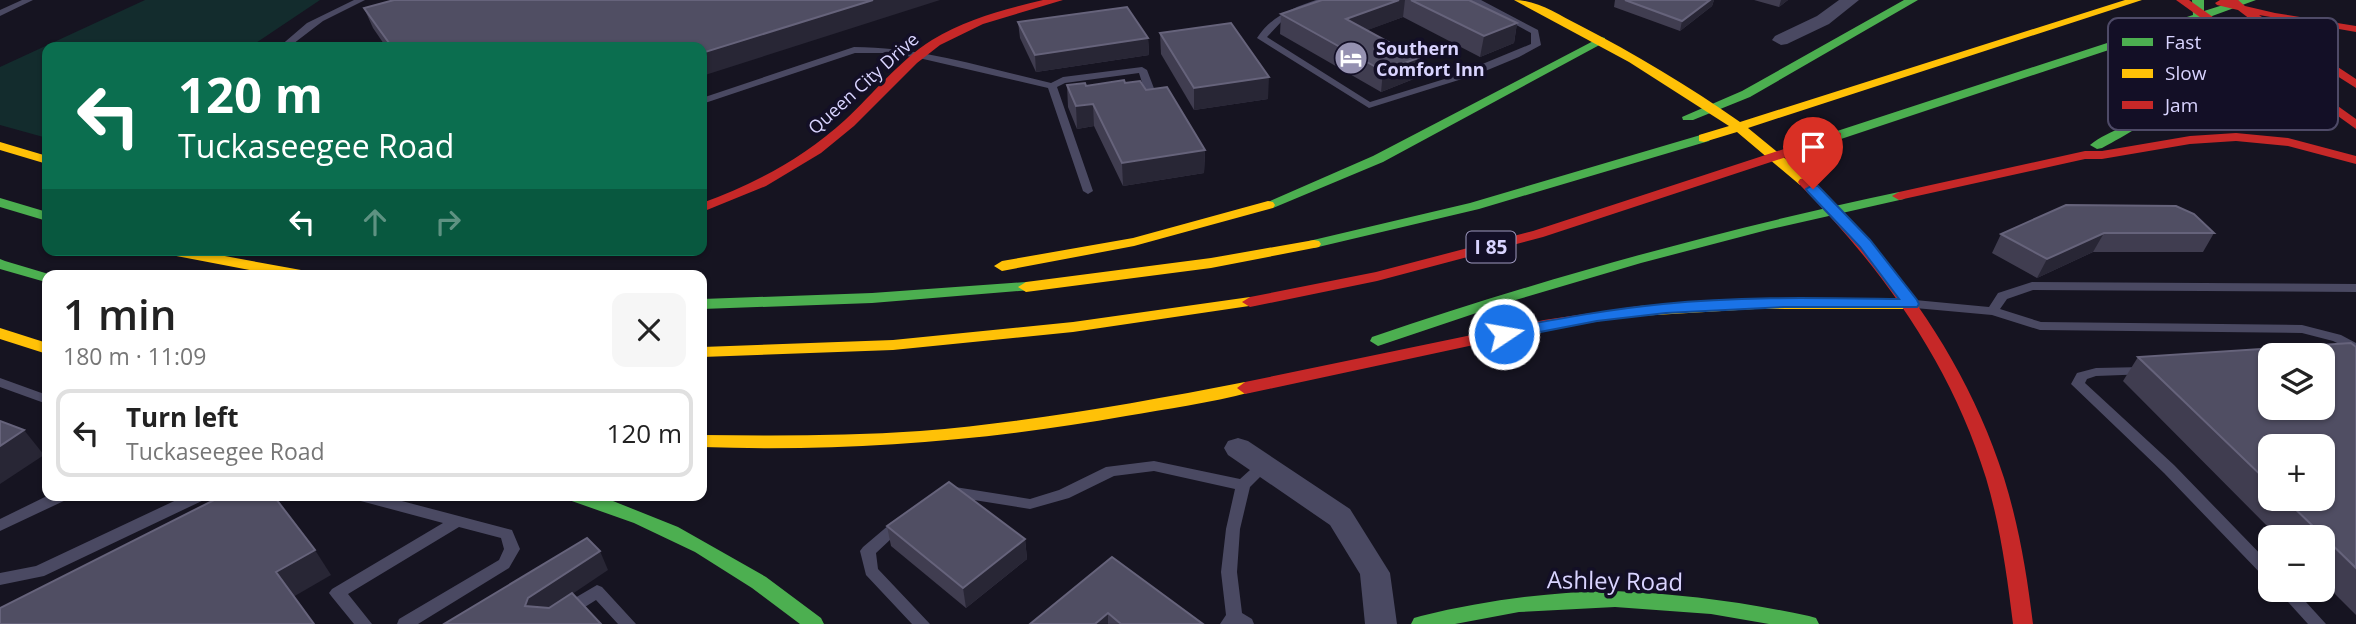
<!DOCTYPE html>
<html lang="en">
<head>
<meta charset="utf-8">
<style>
	:root { --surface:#fff; --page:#f6f6f6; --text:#222; --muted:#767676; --line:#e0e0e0 }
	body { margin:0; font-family:"Open Sans",sans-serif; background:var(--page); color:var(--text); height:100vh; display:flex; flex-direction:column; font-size:26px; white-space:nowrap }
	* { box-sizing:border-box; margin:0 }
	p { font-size:23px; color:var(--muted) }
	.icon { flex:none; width:38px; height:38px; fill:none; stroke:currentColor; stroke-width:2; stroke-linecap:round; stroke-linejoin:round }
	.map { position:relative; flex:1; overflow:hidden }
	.details { position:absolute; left:42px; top:270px; width:665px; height:231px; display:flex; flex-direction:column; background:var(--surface); border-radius:14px; box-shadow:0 2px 5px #0004 }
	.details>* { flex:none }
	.top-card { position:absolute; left:42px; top:42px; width:665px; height:214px; border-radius:14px; box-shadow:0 2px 5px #0004; background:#0b6e4f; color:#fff; overflow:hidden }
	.controls { position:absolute; left:2258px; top:343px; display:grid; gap:14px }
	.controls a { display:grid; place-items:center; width:77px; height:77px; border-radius:14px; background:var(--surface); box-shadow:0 2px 5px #0004; font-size:35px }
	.pin { position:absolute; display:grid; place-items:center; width:60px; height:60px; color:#fff; margin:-72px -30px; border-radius:50% 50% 50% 0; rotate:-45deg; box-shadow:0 0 7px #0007 }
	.pin .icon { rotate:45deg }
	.me { position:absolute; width:77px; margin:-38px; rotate:78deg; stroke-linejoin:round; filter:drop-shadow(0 0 5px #0008) }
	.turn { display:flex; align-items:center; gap:24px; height:147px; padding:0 21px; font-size:32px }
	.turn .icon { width:91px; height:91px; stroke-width:2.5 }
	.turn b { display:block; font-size:49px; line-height:60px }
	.lanes { display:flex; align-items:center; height:66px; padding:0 21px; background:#0003; justify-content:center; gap:35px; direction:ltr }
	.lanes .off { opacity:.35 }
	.round { display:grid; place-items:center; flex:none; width:74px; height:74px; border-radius:14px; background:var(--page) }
	.summary { display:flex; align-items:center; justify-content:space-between; height:119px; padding:0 21px }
	h1 { font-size:42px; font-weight:600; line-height:52px }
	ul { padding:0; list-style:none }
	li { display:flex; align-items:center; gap:21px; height:88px; margin:0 14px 10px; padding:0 7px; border:4px solid var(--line); border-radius:14px }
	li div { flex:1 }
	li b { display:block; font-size:26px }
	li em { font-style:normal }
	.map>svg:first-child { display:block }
	.green { fill:#132c2d }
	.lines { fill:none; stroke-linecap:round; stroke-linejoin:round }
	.lane { fill:#4a4962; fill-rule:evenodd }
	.street { fill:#4a4962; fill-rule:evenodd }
	.fast { fill:#4caf50; fill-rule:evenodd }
	.slow { fill:#ffc107; fill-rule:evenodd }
	.jam { fill:#c62828; fill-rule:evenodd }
	.wall { fill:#403d50; fill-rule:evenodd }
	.shaded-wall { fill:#282635 }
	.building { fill:#504e63; stroke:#66637b; stroke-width:2; fill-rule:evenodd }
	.route { fill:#1a73e8; stroke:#114b97; stroke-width:2 }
	.labels { text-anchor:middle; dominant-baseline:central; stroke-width:7; stroke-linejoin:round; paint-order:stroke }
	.far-poi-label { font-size:18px; font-weight:bold; fill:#d9d4ff; stroke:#130f26; text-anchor:start }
	.far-street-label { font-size:18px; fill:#d9d4ff; stroke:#130f26 }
	.shield { fill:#130f26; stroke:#9e99be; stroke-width:2 }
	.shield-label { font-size:19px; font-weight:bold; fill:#d9d4ff }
	.near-street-label { font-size:24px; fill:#d9d4ff; stroke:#130f26 }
	.key { fill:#130f26; stroke:#4e4a67; stroke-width:2 }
	.key-label { font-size:19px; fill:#d9d4ff }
</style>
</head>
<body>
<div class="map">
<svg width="2356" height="624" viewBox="0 0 2356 624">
	<rect width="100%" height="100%" fill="#161421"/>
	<polygon class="green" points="145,0 320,0 250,47 47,47 47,138 0,125 0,67"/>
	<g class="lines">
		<g class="lane">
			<polygon points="22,0 33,0 0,16 0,10"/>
			<polygon points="354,0 365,0 323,21 289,47 279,47 307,23"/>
			<path d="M1316,0H1329L1283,20L1267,37L1370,102L1451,77L1531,44V33L1470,0H1481L1538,30L1541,45L1519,57L1478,74L1369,108L1257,38C1271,16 1293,8 1316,0Z"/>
			<path d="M854,47C921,47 986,68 1051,83L1063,77L1142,67L1147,70L1155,91L1150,94L1132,95V91L1144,89L1139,73L1065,83L1057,87L1093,191L1088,194L1083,191L1048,88L919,58L885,53H855L702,104V98Z"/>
			<polygon points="2032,282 2356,284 2356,292 2033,290 2007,299 2000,309 2041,322 2302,325 2341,335 2356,343 2356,352 2333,341 2302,333 2040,330 1992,315 1915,308 1909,304 1915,300 1989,307 1998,293"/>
			<polygon points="2144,367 2149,368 2150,371 2149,374 2096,376 2087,379 2085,383 2174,465 2270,564 2270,580 2265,578 2164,473 2071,384 2077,373 2096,368"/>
			<polygon points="0,378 47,395 47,404 0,387"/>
			<polygon points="1265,460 1270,461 1272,465 1250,487 1240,529 1237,572 1242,613 1252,619 1254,624 1220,624 1226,615 1221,572 1226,529 1235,489 1154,471 1114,476 1069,498 1030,509 955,497 949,499 944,498 942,494 944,490 955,487 1030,499 1059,490 1106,467 1154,461 1240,479 1260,461"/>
			<polygon points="49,495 70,495 68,499 0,531 0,519"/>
			<polygon points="187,495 208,495 206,499 44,576 0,585 0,573 36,566"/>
			<polygon points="350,495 379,495 512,530 520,549 509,568 418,624 397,624 399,619 499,560 504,549 501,538 459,527 348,594 372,624 354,624 332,597 329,593 332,589 443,523 357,500 352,499"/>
			<polygon points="901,517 906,519 908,523 876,553 878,569 930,624 912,624 866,575 860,551 863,547 896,519"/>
			<polygon points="597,585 602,587 636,624 618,624 596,600 558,624 537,624 539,619"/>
			<polygon points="2277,590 2295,590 2326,624 2308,624"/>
		</g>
		<g class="street">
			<polygon points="1839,0 1859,0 1829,24 1787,44 1781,45 1772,40 1775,36 1817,16"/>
			<polygon points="1238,438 1248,441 1350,509 1390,573 1397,624 1365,624 1360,574 1330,525 1228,455 1224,448 1228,441"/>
		</g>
		<g class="fast">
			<polygon points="1904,0 1918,0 1750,97 1693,120 1683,120 1682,117 1742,91"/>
			<path d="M2192,0H2204V11L2239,0H2256L2204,19C2208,85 2154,121 2102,148L2097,149L2090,145C2099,137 2113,132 2123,126C2162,103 2195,70 2193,22L1841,139H1831L1829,136L1831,133L2193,15Z"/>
			<polygon points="1601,37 1605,38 1605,42 1383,162 1273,208 1263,208 1261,205 1373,156"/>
			<polygon points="1704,134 1711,138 1709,141 1479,209 1314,248 1307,244 1309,241 1470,203"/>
			<path d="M1899,192L1904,193L1906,196L1904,199L1767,230L1641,263L1512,301L1378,346L1370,341L1372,337C1545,278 1720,230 1899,192Z"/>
			<polygon points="0,198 47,212 47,221 0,207"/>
			<polygon points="0,259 5,261 52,275 47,275 47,283 42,281 0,269"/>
			<polygon points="1026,282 1034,287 1031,290 872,303 702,309 702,299 872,293"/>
			<polygon points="567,495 598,495 678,527 766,577 821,618 824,624 800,624 752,588 695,552 634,523 569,500"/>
			<path d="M1615,591C1681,594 1744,602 1809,616L1816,618L1819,624H1769L1711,614L1615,607L1519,612L1455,624H1411L1414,618L1421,616C1486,600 1548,592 1615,591Z"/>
		</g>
		<g class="slow">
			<path d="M1514,0C1538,0 1558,15 1579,25C1635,54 1689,86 1740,122L2125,0H2142L1748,128L1810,179L1812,182L1810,185H1800L1737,132L1704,142L1699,141V135L1729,126L1629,62Z"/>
			<polygon points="0,142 47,156 47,164 0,150"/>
			<polygon points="1268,201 1273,202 1275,205 1273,208 1134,246 1002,271 994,266 1002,261 1133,238"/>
			<polygon points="1314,240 1319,241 1321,244 1319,247 1211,268 1026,292 1018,287 1026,282 1211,258"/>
			<polygon points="159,250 192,250 301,270 308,275 275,275 166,254"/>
			<polygon points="1250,297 1258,302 1256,305 1073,332 893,350 702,357 702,347 893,340 1073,322"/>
			<polygon points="1755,299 1911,299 1919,304 1911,309 1755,309 1639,316 1631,311 1639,306"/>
			<polygon points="0,328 47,343 47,354 0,339"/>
			<path d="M1245,382L1251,384L1253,388L1251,392C1210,403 1167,409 1126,416C985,441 844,452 702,447V435C775,436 847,436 920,431C1029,422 1137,403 1245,382Z"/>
		</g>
		<g class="jam">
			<path d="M1043,0H1063L983,24L940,45L917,63L854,126L821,153L766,186L702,212V203C755,184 803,158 845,120C874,93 899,61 932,40C966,19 1005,9 1043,0Z"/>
			<polygon points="2176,0 2189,0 2356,119 2356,129"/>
			<polygon points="2220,0 2238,0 2245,6 2275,13 2356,26 2356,32 2259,15 2356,79 2356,88 2263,29 2238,10 2217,5 2215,3"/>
			<polygon points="1836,132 1841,133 1841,139 1543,237 1377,281 1250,307 1242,302 1250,297 1376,272 1533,231"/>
			<polygon points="2236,133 2288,138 2356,156 2356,164 2288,146 2236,141 2190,144 2102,159 2085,159 1899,200 1892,196 1899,192 2085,151 2102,151 2190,136"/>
			<path d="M1805,178L1810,179C1896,264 1967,362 2004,478C2019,526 2027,575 2033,624H2013C2007,575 2000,525 1986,478C1951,364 1883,269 1800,185L1798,182L1800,179Z"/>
			<polygon points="1639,306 1645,308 1647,311 1645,314 1544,330 1245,394 1237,388 1245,382 1544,320"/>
		</g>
	</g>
	<g class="wall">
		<polygon points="1322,0 1469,0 1517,23 1514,43 1480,57 1403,17 1367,30 1418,58 1416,78 1381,92 1280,34 1281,14"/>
		<polygon points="1615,0 1714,0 1712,6 1680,31 1614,7"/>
		<polygon points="1754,0 1788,0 1779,7"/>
		<polygon points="364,8 702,47 386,47 373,28"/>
		<polygon points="1018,22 1148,38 1149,55 1036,72 1020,38"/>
		<polygon points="1160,33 1268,99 1194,110 1161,54"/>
		<polygon points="1125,83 1146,90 1205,150 1204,173 1123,186 1094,126 1077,129 1068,107 1067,85 1086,86"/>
		<polygon points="2066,205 2214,233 2203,252 2093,252 2037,278 1992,253 2001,234"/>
		<path d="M2356,347V615L2322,581V537H2278L2123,381L2138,357ZM2270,446L2322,499H2270Z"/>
		<polygon points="887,526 1025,539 1027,559 966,608 891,546"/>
		<polygon points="1112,557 1203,624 1030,624"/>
	</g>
	<g class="shaded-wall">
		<polygon points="873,0 940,0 702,76 702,53"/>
		<polygon points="1399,0 1405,0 1403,17 1344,39 1346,19"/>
		<polygon points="1710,0 1714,0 1712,6 1680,31 1682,21"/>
		<polygon points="1781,0 1788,0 1779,7"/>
		<polygon points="1517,23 1514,43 1480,57 1484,36"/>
		<polygon points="1148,38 1149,55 1036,72 1035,55"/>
		<polygon points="1418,58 1416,78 1381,92 1383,71"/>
		<polygon points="1269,77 1268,99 1194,110 1194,88"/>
		<polygon points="1093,104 1094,126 1077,129 1076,106"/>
		<polygon points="1205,150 1204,173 1123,186 1122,163"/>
		<polygon points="2104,233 2093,252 2037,278 2047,259"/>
		<polygon points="24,430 44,455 0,484 0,446"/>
		<polygon points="1025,539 1027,559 966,608 963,588"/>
		<polygon points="315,550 331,575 293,597 276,572"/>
		<polygon points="600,551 608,570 538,617 525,606 528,598"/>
		<polygon points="1108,613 1108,624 1095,624"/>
	</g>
	<g class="building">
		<polygon points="394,0 873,0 702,53 702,47 392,47 364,8"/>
		<polygon points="1322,0 1399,0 1346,19 1418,58 1383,71 1281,14"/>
		<polygon points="1411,0 1469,0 1517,23 1484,36"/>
		<polygon points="1625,0 1710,0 1682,21"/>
		<polygon points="1127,7 1148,38 1035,55 1018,22"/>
		<polygon points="1231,23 1269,77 1194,88 1160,33"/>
		<polygon points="1124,80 1125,83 1140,81 1146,90 1167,87 1205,150 1122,163 1093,104 1076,106 1067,85 1085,83 1086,86"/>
		<polygon points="2066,205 2176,206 2194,214 2214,233 2104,233 2047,259 2001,234"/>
		<path d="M2351,343L2356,347V568L2285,499H2322V446H2270V484L2138,357ZM2270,355H2322V408H2270Z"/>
		<polygon points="0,421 24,430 0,446"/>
		<polygon points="949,482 1025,539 963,588 887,526"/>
		<polygon points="224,495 273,495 315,550 276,572 314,624 0,624 0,608"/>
		<polygon points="587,538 600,551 528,598 525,606 549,608 572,593 601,624 444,624"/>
		<polygon points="1112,557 1203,624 1121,624 1108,613 1095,624 1030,624"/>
	</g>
	<path class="route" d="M1813,185L1818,186L1870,240L1917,300L1919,304L1917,307H1785L1666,313L1597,321L1504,339L1496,334L1504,329C1557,319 1610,309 1663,304C1741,296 1821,298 1899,299L1860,247L1808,192L1806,189Z"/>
	<defs>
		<symbol id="hotel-disc" viewBox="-11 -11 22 22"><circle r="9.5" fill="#9591b1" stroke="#130f26"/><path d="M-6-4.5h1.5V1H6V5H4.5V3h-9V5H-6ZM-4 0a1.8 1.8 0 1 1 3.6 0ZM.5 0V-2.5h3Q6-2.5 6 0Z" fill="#fff"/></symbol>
	</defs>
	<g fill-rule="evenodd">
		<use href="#hotel-disc" x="1332" y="39" width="38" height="38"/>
	</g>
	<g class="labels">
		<g class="far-poi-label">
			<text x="1376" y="48">Southern<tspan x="1376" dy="21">Comfort Inn</tspan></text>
		</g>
		<g class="far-street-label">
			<text transform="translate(863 83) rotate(-42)">Queen City Drive</text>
		</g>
		<rect class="shield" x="1466.5" y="231.5" width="49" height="31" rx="5"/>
		<g class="shield-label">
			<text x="1491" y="247">I 85</text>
		</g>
		<g class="near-street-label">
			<text transform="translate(1615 580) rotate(1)">Ashley Road</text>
		</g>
	</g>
	<rect x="2108" y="18" width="230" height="112" rx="10" class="key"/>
	<rect x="2122" y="38" width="31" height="8" fill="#4caf50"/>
	<rect x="2122" y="69" width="31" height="9" fill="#ffc107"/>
	<rect x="2122" y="101" width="31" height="8" fill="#c62828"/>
	<g class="key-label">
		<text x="2165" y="49">Fast</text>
		<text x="2165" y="80">Slow</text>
		<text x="2165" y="112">Jam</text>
	</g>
</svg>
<div class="controls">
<a><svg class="icon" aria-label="layers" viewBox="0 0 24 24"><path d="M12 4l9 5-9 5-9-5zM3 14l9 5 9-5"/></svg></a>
<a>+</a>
<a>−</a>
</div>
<div class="pin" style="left:1813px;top:189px;background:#d93025"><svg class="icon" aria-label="arrive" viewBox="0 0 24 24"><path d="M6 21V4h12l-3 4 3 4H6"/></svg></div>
<svg class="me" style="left:1504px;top:334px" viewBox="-20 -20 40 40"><circle r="17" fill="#1a73e8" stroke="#fff" stroke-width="3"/><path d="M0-11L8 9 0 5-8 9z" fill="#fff"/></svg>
<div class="top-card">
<div class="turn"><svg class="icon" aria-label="left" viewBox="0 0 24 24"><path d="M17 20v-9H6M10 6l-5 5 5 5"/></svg><div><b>120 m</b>Tuckaseegee Road</div></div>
<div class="lanes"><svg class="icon" aria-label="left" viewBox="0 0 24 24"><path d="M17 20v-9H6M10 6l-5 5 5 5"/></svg><svg class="icon off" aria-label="ahead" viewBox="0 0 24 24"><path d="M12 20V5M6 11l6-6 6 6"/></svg><svg class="icon off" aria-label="right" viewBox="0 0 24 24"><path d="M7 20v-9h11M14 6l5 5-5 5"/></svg></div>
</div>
<section class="details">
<div class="summary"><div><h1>1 min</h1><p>180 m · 11:09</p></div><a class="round"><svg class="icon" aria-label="close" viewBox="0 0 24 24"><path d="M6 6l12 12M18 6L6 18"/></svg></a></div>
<ul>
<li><svg class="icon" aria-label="left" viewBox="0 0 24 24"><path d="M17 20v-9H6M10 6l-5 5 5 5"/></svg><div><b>Turn left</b><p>Tuckaseegee Road</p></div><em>120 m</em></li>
</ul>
</section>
</div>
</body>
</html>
